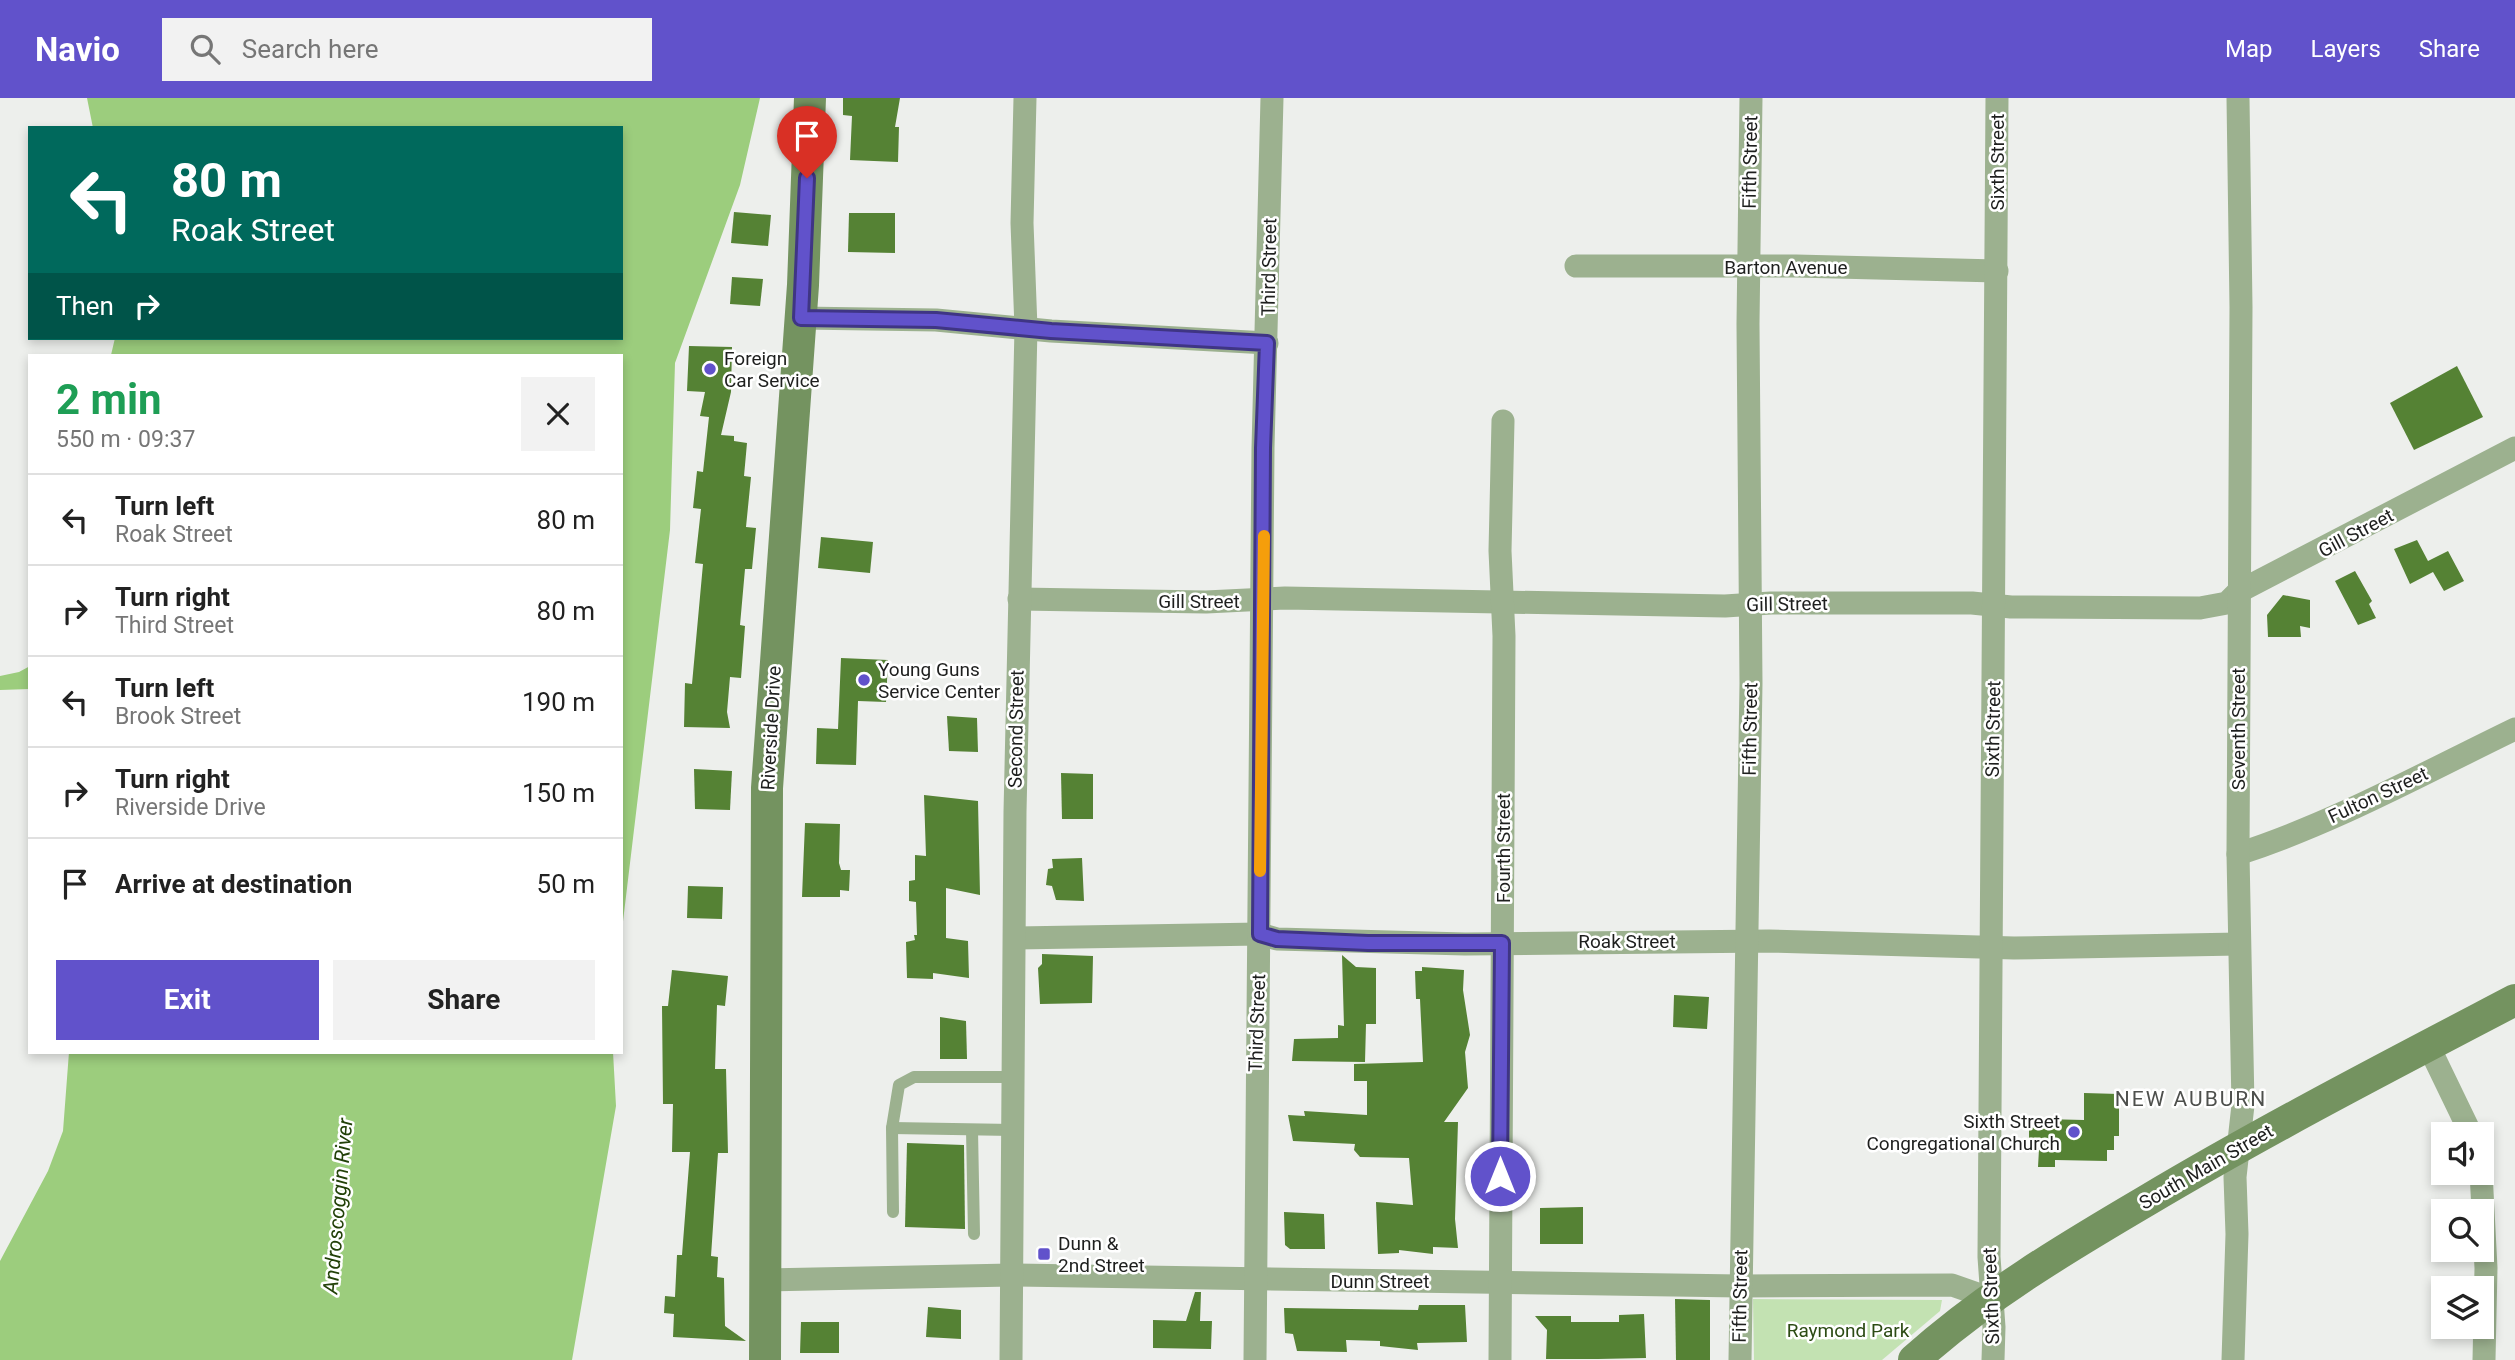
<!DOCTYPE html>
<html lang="en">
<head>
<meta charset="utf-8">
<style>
	:root { --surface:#fff; --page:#f2f2f2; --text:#222; --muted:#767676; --line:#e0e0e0; --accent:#6152cb }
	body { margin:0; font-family:Roboto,sans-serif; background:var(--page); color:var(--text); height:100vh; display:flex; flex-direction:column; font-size:26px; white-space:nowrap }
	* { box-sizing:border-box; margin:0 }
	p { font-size:23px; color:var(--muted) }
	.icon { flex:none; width:38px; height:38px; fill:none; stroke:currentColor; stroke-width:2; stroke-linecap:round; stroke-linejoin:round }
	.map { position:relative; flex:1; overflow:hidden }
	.sheet { position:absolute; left:28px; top:256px; width:595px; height:700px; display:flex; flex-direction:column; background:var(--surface); border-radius:0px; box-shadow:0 4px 10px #0003 }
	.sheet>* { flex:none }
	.banner { position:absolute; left:28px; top:28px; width:595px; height:214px; border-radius:0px; box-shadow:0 4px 10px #0003; background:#00695c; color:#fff; overflow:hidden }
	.buttons { position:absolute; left:2431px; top:1024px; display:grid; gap:14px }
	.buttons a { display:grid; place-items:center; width:63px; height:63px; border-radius:0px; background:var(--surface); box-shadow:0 4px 10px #0003; font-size:35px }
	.pin { position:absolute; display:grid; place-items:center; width:60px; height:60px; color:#fff; margin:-72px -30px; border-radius:50% 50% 50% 0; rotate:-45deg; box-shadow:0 0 7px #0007 }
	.pin .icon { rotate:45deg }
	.me { position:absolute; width:77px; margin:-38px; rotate:0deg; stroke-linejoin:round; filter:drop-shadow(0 0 5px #0008) }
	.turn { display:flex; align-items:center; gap:24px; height:147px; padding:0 28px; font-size:32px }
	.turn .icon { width:91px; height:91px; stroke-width:2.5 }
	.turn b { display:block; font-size:49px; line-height:60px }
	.then { display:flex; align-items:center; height:66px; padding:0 28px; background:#0003; gap:14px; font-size:26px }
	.round { display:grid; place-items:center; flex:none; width:74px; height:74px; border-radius:0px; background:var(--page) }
	.head { display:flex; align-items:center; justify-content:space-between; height:119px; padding:0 28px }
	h1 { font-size:42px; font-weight:700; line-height:52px; color:#1e9e55 }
	.action { display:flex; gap:14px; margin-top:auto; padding:14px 28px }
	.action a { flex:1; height:80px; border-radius:0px; background:var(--accent); color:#fff; font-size:28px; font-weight:700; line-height:80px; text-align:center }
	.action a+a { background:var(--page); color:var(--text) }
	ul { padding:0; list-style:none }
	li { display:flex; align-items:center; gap:21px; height:91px; padding:0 28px; border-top:2px solid var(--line) }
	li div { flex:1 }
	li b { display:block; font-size:26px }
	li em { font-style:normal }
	header { display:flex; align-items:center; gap:42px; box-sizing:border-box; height:98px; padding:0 35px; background:var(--accent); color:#fff }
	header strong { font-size:33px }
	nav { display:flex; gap:38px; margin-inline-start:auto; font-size:24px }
	.search { width:490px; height:63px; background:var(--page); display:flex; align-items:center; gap:18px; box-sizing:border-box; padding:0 24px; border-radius:0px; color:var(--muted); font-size:26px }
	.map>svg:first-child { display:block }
	.green { fill:#c3e2b2 }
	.water { fill:#9ccd7d }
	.building { fill:#558234 }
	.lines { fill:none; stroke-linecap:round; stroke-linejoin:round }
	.lane { stroke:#9cb18f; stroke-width:12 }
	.street { stroke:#9cb18f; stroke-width:23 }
	.secondary { stroke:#749360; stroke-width:32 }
	.route-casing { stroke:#3f3584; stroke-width:18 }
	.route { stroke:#6152cb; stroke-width:12 }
	.slow { stroke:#f59e0b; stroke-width:12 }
	.poi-dot { fill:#6152cb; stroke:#fff; stroke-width:2.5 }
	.labels { text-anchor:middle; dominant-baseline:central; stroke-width:5; stroke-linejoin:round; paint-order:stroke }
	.street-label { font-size:19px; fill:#1e1f1e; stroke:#fff }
	.poi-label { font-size:19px; fill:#1e1f1e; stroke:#fff; text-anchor:start }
	.park-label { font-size:19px; fill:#2c4b14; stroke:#fff }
	.neighbourhood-label { font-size:21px; letter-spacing:2px; fill:#4e504d; stroke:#fff }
	.water-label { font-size:21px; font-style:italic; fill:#224108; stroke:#fff }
</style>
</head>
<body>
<header>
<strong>Navio</strong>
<div class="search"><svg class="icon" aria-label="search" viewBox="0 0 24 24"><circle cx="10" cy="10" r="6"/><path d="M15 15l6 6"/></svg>Search here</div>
<nav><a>Map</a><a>Layers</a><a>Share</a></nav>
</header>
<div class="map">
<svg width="2515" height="1262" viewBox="0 0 2515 1262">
	<rect width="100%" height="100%" fill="#edefec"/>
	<polygon class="green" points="1753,1201 1942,1202 1940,1213 1882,1262 1754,1262"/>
	<g class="water">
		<polygon points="87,0 760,0 740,87 675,265 670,432 621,840 621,257 111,257 115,240 621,240 621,30 93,30"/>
		<polygon points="30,568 30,591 0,592 0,578 19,574"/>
		<polygon points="69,954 613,954 616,1008 572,1262 0,1262 0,1163 48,1073 63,1033"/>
	</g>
	<g class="building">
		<polygon points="843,0 900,0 895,29 899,29 898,64 850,62 852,18 843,17"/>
		<polygon points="734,114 771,117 768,148 731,145"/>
		<polygon points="849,115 895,115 895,155 848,154"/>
		<polygon points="732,179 763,181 760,208 730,206"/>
		<polygon points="689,248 732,249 731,294 721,337 734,338 734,343 747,345 744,378 751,379 746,429 756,430 752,471 745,471 740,527 745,528 741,580 730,579 727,614 730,630 684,629 685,585 692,586 703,466 695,465 701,411 693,410 697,373 703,374 709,319 700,318 705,294 687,293"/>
		<polygon points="2457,268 2483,319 2414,352 2390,305"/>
		<polygon points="821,439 873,444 870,475 818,470"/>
		<polygon points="2417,442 2428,463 2448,453 2464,483 2444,493 2433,474 2410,486 2394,451"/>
		<polygon points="2355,473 2372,503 2369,506 2376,520 2358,527 2335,483"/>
		<polygon points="2283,497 2310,502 2310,530 2300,528 2301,539 2268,539 2267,517"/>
		<polygon points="841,560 888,562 886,604 858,603 856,667 816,666 817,630 838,631"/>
		<polygon points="947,618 977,620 978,654 949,653"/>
		<polygon points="694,671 732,673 730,712 695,711"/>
		<polygon points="1061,675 1093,676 1093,721 1062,721"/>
		<polygon points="924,697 978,703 980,797 946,790 946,840 968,843 969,880 933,875 933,881 907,880 906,844 915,842 914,837 917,837 916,804 909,803 909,783 915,782 915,757 926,758"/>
		<polygon points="805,725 840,726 839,765 841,772 850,772 849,793 840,792 840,799 802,799"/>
		<polygon points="1082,760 1084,803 1056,802 1052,788 1046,787 1048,771 1053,770 1052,761"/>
		<polygon points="688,788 723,789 722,821 687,820"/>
		<polygon points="1042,856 1093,858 1092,905 1040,906 1038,870 1042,866"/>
		<polygon points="1342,857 1356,869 1376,870 1376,926 1366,926 1365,964 1292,963 1294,941 1338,940 1338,927 1344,928"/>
		<polygon points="1422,869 1464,872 1463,892 1470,937 1465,954 1468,990 1444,1024 1458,1024 1455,1121 1458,1150 1433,1149 1433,1156 1399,1152 1399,1155 1378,1156 1376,1104 1413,1107 1409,1060 1360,1059 1354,1052 1355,1046 1293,1043 1288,1017 1305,1018 1304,1013 1367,1017 1367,983 1354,983 1354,966 1423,964 1420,901 1416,901 1415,873 1422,873"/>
		<polygon points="672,872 728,878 725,908 717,907 715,971 726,971 728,1055 718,1055 711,1158 718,1159 717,1179 724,1180 725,1228 746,1243 673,1239 674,1216 664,1215 665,1198 675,1199 677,1157 682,1157 690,1054 672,1054 673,1006 663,1006 662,908 668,908"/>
		<polygon points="1674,897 1709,899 1707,931 1673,929"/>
		<polygon points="940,919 966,923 967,961 940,961"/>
		<polygon points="2084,995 2119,996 2119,1038 2114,1038 2114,1052 2107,1052 2107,1063 2055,1062 2055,1069 2038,1069 2039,1051 2029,1052 2029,1029 2042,1030 2043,1021 2084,1022"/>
		<polygon points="907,1045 964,1047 965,1131 905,1129"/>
		<polygon points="1583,1109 1583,1146 1540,1146 1540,1110"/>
		<polygon points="1284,1114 1324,1116 1325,1151 1290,1151 1285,1147"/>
		<polygon points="1195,1194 1201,1194 1200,1223 1212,1223 1211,1251 1153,1250 1153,1222 1186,1223"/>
		<polygon points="1675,1201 1710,1202 1710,1262 1676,1262"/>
		<polygon points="1419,1207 1465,1207 1467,1244 1417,1245 1418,1252 1380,1248 1380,1243 1346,1242 1347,1254 1297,1253 1293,1236 1285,1235 1284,1210 1418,1212"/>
		<polygon points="928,1209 961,1212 961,1241 926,1239"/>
		<polygon points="1644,1216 1646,1260 1598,1261 1546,1261 1547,1232 1535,1218 1571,1218 1571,1224 1619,1224 1619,1217"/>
		<polygon points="801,1224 839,1224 839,1255 800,1255"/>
	</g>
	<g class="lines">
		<g class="lane">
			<polyline points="892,1030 1013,1032"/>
			<polyline points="972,1032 974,1136"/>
			<polyline points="893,1114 892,1030 899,987 914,979 1012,979"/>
		</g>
		<g class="street">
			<polyline points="1576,168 1796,168 1997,173"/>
			<polyline points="801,220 936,222 1051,233 1267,245"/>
			<polyline points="1019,501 1206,504 1285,500 1725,508 1771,505 1972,505 2011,509 2200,510 2227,505 2238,494 2515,350"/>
			<path d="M2238,756C2334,725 2424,675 2515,631"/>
			<polyline points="1016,840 1260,836 1277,841 1465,846 1769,843 2014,850 2239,846"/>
			<polyline points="2428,947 2471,1036"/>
			<polyline points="2481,1074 2486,1170 2484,1262"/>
			<polyline points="765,1182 1011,1177 1740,1188 1952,1187 1992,1201"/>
			<polyline points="1011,1262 1015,714 1026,230 1022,125 1025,0"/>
			<polyline points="1255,1262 1263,350 1272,0"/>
			<polyline points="1500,1262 1504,538 1500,453 1503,323"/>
			<polyline points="1740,1262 1751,585 1748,226 1751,0"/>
			<polyline points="1993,1262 1994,1229 1989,1159 1997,0"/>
			<polyline points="2233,1262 2237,1136 2235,1079 2243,1007 2238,756 2241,209 2238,0"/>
		</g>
		<g class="secondary">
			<polyline points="765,1262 767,690 803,187 810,0"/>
			<path d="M1914,1262C1984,1199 2066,1150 2146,1103C2267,1031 2391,967 2515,902"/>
		</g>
	</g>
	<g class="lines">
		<defs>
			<polyline id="route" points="807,80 801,220 936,222 1051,233 1267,245 1263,350 1260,836 1277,841 1368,845 1502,845 1500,1078"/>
		</defs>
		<use href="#route" class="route-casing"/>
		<use href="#route" class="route"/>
		<polyline class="slow" points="1260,773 1264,438"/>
	</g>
	<g class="poi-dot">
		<circle cx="710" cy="271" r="7"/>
		<circle cx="864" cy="582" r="7"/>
		<circle cx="2074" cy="1034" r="7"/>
		<rect x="1037" y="1149" width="14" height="14" rx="3.5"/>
	</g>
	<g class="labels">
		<g class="street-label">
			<text transform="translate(1750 64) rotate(-89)">Fifth Street</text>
			<text transform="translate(1997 64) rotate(-90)">Sixth Street</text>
			<text transform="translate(1269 169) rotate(-89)">Third Street</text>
			<text x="1786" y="169">Barton Avenue</text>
			<text transform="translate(2356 435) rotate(-28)">Gill Street</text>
			<text x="1199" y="503">Gill Street</text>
			<text transform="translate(1787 506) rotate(-1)">Gill Street</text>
			<text transform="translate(771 630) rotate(-87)">Riverside Drive</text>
			<text transform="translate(1016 631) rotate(-89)">Second Street</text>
			<text transform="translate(1750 631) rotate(-89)">Fifth Street</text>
			<text transform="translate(1993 631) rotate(-89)">Sixth Street</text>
			<text transform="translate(2238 631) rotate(-90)">Seventh Street</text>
			<text transform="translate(2378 697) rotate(-25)">Fulton Street</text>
			<text transform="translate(1503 750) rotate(-90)">Fourth Street</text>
			<text x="1627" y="843">Roak Street</text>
			<text transform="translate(1257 925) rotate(-88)">Third Street</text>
			<text transform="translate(2206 1069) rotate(-30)">South Main Street</text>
			<text x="1380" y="1183">Dunn Street</text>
			<text transform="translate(1740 1198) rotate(-89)">Fifth Street</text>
			<text transform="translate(1991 1198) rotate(-92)">Sixth Street</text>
		</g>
		<g class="poi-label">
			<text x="724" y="260">Foreign<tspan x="724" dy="22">Car Service</tspan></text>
			<text x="878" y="571">Young Guns<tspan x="878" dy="22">Service Center</tspan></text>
			<text x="2060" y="1023" text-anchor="end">Sixth Street<tspan x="2060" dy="22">Congregational Church</tspan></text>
			<text x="1058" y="1145">Dunn &amp;<tspan x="1058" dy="22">2nd Street</tspan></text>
		</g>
		<g class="park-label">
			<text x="1848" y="1232">Raymond Park</text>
		</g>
		<g class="neighbourhood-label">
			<text x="2191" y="1001">NEW AUBURN</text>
		</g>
		<g class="water-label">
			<text transform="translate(338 1108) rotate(-85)">Androscoggin River</text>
		</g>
	</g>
</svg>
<div class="buttons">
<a><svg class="icon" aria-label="sound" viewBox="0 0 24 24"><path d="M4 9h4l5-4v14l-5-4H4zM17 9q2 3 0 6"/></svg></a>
<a><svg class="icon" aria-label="search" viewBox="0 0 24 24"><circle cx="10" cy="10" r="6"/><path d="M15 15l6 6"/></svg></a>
<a><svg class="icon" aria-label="layers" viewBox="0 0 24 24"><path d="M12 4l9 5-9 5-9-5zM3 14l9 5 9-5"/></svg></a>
</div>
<div class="pin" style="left:807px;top:80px;background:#d93025"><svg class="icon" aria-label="arrive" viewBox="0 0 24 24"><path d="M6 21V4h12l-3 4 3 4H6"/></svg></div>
<svg class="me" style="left:1500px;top:1078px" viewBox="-20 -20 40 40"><circle r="17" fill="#6152cb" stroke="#fff" stroke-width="3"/><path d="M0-11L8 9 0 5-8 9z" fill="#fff"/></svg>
<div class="banner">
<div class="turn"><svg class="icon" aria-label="left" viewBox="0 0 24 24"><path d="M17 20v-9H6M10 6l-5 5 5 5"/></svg><div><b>80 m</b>Roak Street</div></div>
<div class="then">Then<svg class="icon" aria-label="right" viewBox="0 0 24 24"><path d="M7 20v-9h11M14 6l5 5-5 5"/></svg></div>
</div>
<section class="sheet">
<div class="head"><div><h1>2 min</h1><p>550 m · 09:37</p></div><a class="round"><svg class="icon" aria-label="close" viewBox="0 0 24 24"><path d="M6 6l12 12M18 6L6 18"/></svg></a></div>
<ul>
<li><svg class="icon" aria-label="left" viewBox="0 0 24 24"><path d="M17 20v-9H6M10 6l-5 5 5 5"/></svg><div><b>Turn left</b><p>Roak Street</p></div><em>80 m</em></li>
<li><svg class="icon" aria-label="right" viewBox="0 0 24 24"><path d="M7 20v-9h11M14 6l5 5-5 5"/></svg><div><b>Turn right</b><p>Third Street</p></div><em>80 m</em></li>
<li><svg class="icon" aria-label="left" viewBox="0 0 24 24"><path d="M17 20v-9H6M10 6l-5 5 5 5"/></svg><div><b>Turn left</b><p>Brook Street</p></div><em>190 m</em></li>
<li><svg class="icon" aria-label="right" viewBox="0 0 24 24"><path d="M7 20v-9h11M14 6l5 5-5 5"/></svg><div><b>Turn right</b><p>Riverside Drive</p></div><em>150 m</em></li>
<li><svg class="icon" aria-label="arrive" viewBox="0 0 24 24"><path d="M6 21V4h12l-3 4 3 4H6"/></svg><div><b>Arrive at destination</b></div><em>50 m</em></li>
</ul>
<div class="action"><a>Exit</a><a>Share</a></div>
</section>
</div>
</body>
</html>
